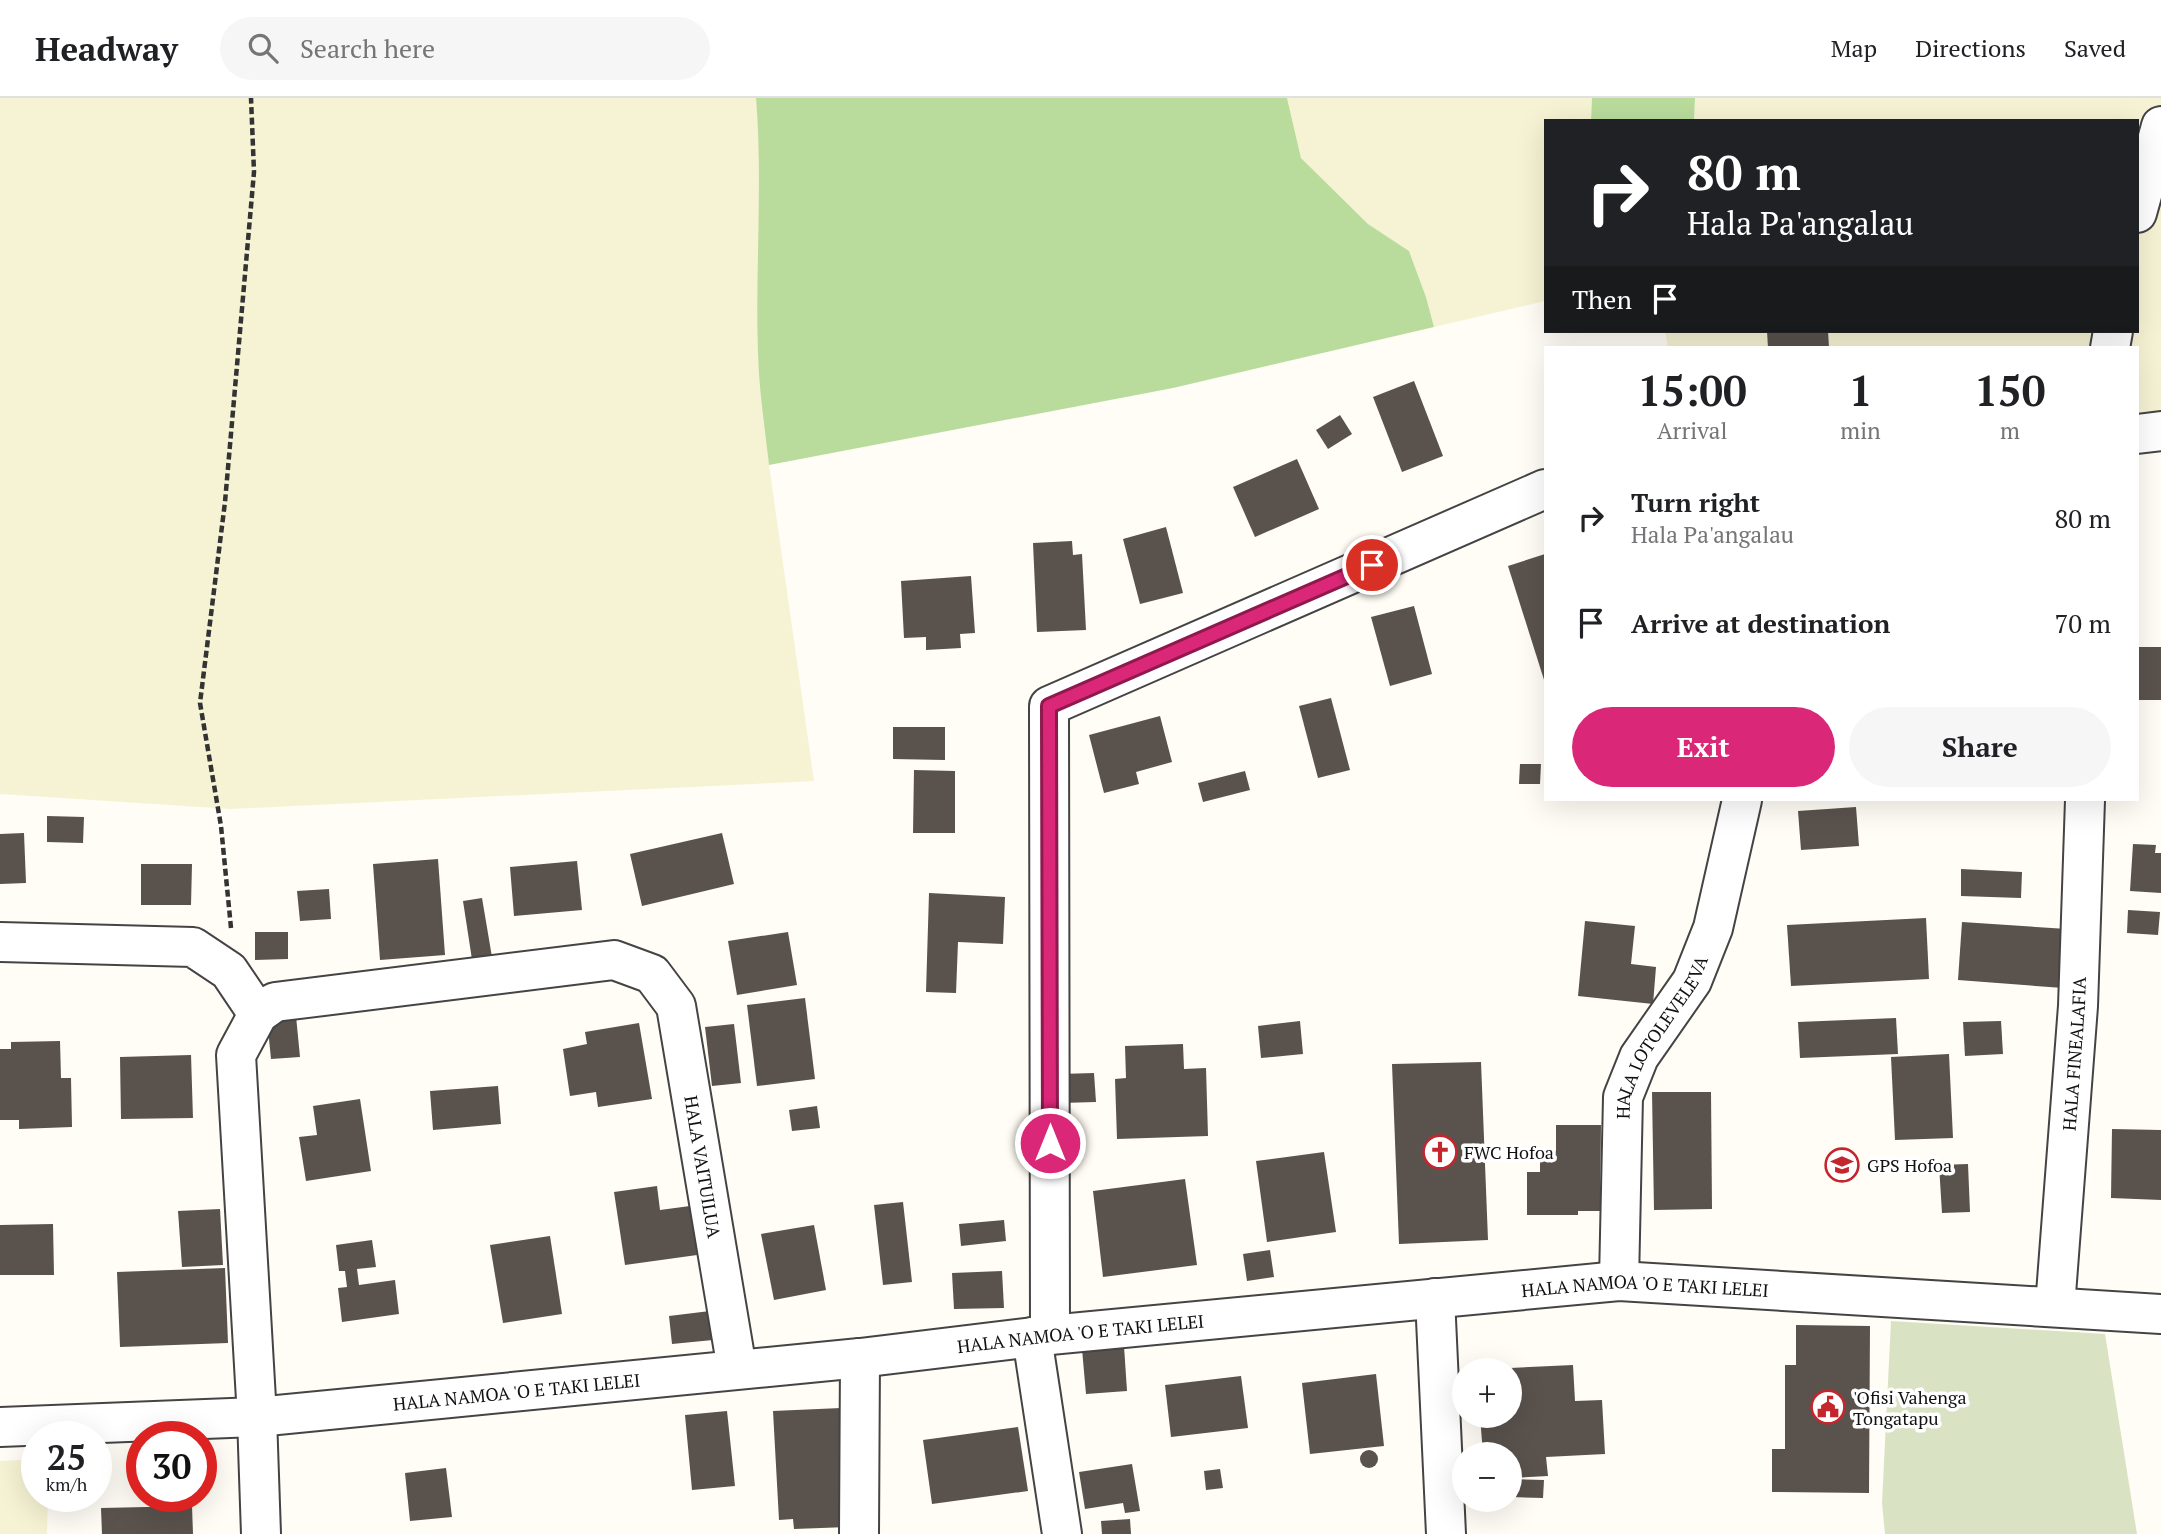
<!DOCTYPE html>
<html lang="en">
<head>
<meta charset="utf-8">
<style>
	:root { --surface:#fff; --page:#f6f6f6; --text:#202124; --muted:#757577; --line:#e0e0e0; --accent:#db2777 }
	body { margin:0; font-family:"PT Serif",serif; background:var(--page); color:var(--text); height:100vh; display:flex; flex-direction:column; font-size:26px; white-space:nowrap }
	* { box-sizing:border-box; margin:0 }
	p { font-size:23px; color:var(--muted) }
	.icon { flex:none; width:38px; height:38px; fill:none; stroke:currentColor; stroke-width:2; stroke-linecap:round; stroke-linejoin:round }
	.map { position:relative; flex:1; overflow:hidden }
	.side { position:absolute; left:1544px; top:248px; width:595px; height:455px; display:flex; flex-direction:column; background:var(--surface); border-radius:0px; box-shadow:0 7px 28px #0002 }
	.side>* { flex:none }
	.top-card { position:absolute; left:1544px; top:21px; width:595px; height:214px; border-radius:0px; box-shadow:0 7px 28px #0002; background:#202124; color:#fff; overflow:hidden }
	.buttons { position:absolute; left:1452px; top:1260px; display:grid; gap:14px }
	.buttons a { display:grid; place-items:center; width:70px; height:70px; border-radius:50%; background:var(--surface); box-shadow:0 7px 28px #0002; font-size:35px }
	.speed { position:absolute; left:21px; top:1323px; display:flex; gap:14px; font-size:35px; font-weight:700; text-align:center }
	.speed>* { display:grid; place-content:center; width:91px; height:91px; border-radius:50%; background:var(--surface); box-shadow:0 7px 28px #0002; line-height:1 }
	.speed small { font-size:18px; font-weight:400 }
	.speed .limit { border:10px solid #d22; background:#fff; color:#111 }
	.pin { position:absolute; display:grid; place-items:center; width:60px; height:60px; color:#fff; margin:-30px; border:4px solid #fff; border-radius:50%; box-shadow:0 2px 7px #0007 }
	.me { position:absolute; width:77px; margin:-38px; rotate:0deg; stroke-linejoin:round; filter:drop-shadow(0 0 5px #0008) }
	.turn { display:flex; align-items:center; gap:24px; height:147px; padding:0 28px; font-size:32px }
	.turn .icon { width:91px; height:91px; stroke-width:2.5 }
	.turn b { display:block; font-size:49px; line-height:60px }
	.then { display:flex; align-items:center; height:66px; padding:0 28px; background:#0003; gap:14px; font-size:26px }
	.eta { display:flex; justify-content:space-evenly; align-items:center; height:119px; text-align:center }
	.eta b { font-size:42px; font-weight:600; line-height:49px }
	.button { display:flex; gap:14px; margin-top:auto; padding:14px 28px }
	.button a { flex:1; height:80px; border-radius:42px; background:var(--accent); color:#fff; font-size:28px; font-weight:600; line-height:80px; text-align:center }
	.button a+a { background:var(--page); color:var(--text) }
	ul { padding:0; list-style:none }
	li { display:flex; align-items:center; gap:21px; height:105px; padding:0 28px }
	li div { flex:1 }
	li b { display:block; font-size:26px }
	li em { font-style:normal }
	header { display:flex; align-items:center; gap:42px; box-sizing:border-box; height:98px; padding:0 35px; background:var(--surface); border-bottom:2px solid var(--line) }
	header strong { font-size:33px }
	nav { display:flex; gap:38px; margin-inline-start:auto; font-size:24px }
	.search { width:490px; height:63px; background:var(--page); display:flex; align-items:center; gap:18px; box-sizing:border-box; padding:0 24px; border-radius:38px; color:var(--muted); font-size:26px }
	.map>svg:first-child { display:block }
	.farmland { fill:#f6f3d4 }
	.forest { fill:#b9dc9c }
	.cemetery { fill:#d9e3c4 }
	.building { fill:#5a524d }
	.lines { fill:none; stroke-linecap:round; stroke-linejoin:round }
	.minor-casing { stroke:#444; stroke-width:42 }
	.tertiary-casing { stroke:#444; stroke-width:42 }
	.path { stroke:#333; stroke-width:4.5; stroke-dasharray:7 3.5; stroke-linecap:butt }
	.minor { stroke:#fff; stroke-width:38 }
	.tertiary { stroke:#fff; stroke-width:38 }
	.route-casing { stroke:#8e194d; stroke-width:18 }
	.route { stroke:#db2777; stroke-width:12 }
	.labels { text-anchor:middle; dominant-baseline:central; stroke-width:7; stroke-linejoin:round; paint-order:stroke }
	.street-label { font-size:18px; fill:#111; stroke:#fff }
	.poi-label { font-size:18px; fill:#111; stroke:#fff; text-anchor:start }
</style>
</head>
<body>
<header>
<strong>Headway</strong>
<div class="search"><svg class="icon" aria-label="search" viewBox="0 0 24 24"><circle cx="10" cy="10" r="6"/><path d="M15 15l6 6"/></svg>Search here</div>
<nav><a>Map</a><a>Directions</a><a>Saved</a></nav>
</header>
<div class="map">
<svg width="2161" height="1436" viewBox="0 0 2161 1436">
	<rect width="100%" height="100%" fill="#fffdf5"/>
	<g class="farmland">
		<polygon points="0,0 756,0 760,44 758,258 769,367 814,683 231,711 0,696"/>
		<polygon points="1287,0 1592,0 1591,23 1545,23 1545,203 1434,229 1426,199 1409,153 1368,126 1301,60"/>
		<polygon points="1695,0 2161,0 2161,318 2137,320 2137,250 1668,250 1665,233 2137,233 2137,23 1694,23"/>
		<polygon points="37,1361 37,1398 48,1398 47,1436 0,1436 0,1363"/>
	</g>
	<g class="forest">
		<path d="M756,0H1287L1301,60L1368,126L1409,153L1426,199L1434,229L1173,290L769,367C765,330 759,293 758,256C755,171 763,85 756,0Z"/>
		<polygon points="1592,0 1695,0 1694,23 1591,23"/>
	</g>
	<polygon class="cemetery" points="1891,1223 2105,1236 2137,1436 1885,1436 1882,1405"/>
	<g class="building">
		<polygon points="1767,233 1828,233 1829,249 1768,250"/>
		<polygon points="1414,283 1443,358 1402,374 1373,299"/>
		<polygon points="1340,317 1352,336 1328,351 1316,332"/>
		<polygon points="1297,361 1319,411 1255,439 1233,389"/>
		<polygon points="1166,429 1183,495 1140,506 1123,441"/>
		<polygon points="1072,443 1073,457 1082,456 1086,532 1037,534 1033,445"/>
		<polygon points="1545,456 1545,585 1508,468"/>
		<polygon points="971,478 975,535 960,536 961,550 926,552 926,539 904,540 901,483"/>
		<polygon points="1414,508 1432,576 1390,588 1371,519"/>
		<rect x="2137" y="549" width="24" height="53"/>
		<polygon points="1331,600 1350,672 1318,680 1299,608"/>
		<polygon points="1160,618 1172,664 1136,674 1139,686 1104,695 1089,637"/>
		<polygon points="893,629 945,629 945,662 893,661"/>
		<polygon points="1520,666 1541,666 1540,686 1519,686"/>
		<polygon points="914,672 955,673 955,735 913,735"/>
		<polygon points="1245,673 1250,692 1203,704 1198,685"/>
		<polygon points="1856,709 1859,748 1801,752 1798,713"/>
		<polygon points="47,718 84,719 83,745 47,744"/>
		<polygon points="24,735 26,785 0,786 0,736"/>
		<polygon points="722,735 734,786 642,808 630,756"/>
		<polygon points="2133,746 2156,747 2155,755 2161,755 2161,795 2130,793"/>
		<polygon points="438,761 445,857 380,862 373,766"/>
		<polygon points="577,763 582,812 514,818 510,769"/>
		<polygon points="141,766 192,766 191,807 141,807"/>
		<polygon points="1961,771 2022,774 2021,800 1961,798"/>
		<polygon points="329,791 331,821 300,823 297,793"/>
		<polygon points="929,795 1005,799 1003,846 958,844 956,895 926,894"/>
		<polygon points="482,800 493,865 473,868 463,803"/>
		<polygon points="2128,812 2160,814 2158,837 2127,835"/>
		<polygon points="1926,820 1929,881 1791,888 1787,827"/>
		<polygon points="1585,823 1635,828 1631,866 1656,869 1653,906 1578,898"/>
		<polygon points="1962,824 2067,831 2063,890 1958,882"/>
		<polygon points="255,834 288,834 288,861 255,862"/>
		<polygon points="788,834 797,887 737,897 728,843"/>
		<polygon points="805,900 815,981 757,988 747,907"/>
		<polygon points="296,918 300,959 271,961 267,921"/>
		<polygon points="1896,920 1898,956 1800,960 1798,924"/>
		<polygon points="1300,923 1303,956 1261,960 1258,928"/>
		<polygon points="2001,923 2003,956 1965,958 1963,924"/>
		<polygon points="639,925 652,1001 598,1009 596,994 570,998 563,951 587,946 585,934"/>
		<polygon points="734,926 741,985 712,988 705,929"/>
		<polygon points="60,943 61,980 71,980 72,1029 19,1031 19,1022 0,1022 0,951 11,951 11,944"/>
		<polygon points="1183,946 1184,971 1206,970 1208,1038 1117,1041 1115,981 1126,980 1125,948"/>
		<polygon points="1949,956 1953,1040 1895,1042 1891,959"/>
		<polygon points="191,957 193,1020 121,1021 120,959"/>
		<polygon points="1481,964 1488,1142 1399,1146 1392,966"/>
		<polygon points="1094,975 1096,1004 1061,1005 1060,976"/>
		<polygon points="498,988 501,1026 433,1032 430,993"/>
		<polygon points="1652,994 1711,994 1712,1111 1654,1112"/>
		<polygon points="360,1001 371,1073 306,1083 299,1039 317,1037 313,1008"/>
		<polygon points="817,1008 820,1030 792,1033 789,1012"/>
		<polygon points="1556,1027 1601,1027 1600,1113 1578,1113 1578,1117 1527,1117 1527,1074 1540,1074 1540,1052 1556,1053"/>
		<polygon points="2112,1031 2161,1032 2161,1102 2111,1100"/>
		<polygon points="1324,1054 1336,1134 1267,1144 1256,1063"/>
		<polygon points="1968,1066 1970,1114 1942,1115 1939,1067"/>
		<polygon points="1185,1081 1197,1167 1103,1179 1093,1093"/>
		<polygon points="657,1088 660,1112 690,1108 697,1157 625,1167 614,1094"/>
		<polygon points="903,1104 912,1184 883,1187 874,1107"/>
		<polygon points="220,1111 223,1167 182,1169 178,1113"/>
		<polygon points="1004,1122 1006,1143 961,1148 959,1126"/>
		<polygon points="53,1126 54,1177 0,1177 0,1127"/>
		<polygon points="814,1127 826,1192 774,1202 761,1136"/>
		<polygon points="550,1138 562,1216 503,1225 490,1147"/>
		<polygon points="372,1142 376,1169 357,1171 359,1187 395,1182 399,1216 342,1224 338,1190 347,1189 345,1173 339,1173 336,1147"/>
		<polygon points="1270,1152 1274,1179 1247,1183 1243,1156"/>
		<polygon points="225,1170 228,1245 120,1249 117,1174"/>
		<polygon points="1002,1173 1004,1210 954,1211 952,1175"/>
		<polygon points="710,1213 713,1242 672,1246 669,1218"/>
		<polygon points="1796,1227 1870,1228 1869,1395 1772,1394 1772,1351 1785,1351 1785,1267 1796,1267"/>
		<polygon points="1124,1248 1127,1293 1086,1296 1082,1251"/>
		<polygon points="1573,1267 1575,1303 1602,1302 1605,1356 1546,1359 1548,1378 1512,1380 1510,1356 1483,1356 1480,1318 1510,1318 1510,1308 1512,1308 1510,1270"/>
		<polygon points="1376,1276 1384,1348 1310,1356 1302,1285"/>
		<polygon points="1241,1278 1248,1330 1171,1339 1165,1287"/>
		<polygon points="841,1310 848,1429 794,1431 793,1421 779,1422 773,1313"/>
		<polygon points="727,1313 735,1388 692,1392 685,1317"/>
		<polygon points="1018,1329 1028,1393 932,1406 923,1342"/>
		<circle cx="1369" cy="1361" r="9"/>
		<polygon points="201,1352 205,1352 209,1382 201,1382"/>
		<polygon points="1132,1366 1140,1413 1125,1415 1123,1405 1085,1411 1079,1374"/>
		<polygon points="446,1370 452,1419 410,1423 405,1375"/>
		<polygon points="1220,1371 1223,1390 1206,1392 1204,1373"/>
		<polygon points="1512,1381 1544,1382 1543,1400 1511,1399"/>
		<polygon points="192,1408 193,1436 102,1436 101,1410"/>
		<polygon points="1130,1421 1131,1436 1102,1436 1101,1423"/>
	</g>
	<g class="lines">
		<defs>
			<g id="minor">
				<polyline points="2137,115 2161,28"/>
				<polyline points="2110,250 2113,233"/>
				<polyline points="2137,336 2161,333"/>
				<polyline points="0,844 193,849 229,873 258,916"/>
				<path id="s1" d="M1619,1183L1623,999L1639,959L1692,883L1713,830L1742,702"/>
				<polyline points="1435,1200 1446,1436"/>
				<path id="s2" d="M2055,1209L2078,908L2085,702"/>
				<polyline points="1050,1237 1049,608 1545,391"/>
				<polyline points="1032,1239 1062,1436"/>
				<path id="s3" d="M261,1436L257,1319L236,957L258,916L275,904L614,862L652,876L676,908L737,1271"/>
				<polyline points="859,1436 860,1260"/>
			</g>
			<g id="tertiary">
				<path id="s4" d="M0,1329L257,1319L860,1260L1050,1237L1619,1183L2161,1216"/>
			</g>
		</defs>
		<use href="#minor" class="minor-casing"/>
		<use href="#tertiary" class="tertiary-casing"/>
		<polyline class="path" points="231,830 221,728 200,605 225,404 254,74 251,0"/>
		<use href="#minor" class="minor"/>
		<use href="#tertiary" class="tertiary"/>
	</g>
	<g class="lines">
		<defs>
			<polyline id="route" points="1050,1045 1049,608 1372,467"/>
		</defs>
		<use href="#route" class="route-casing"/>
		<use href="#route" class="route"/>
	</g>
	<defs>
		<symbol id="church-ring" viewBox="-11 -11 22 22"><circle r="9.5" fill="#fff" stroke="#c4262e" stroke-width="1.5"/><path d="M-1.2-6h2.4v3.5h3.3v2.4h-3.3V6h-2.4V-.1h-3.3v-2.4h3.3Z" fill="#c4262e"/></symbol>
		<symbol id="school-ring" viewBox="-11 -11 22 22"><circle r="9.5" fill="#fff" stroke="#c4262e" stroke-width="1.5"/><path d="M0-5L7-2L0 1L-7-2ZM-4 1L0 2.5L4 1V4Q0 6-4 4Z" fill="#c4262e"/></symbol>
		<symbol id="civic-ring" viewBox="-11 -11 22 22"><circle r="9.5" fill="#fff" stroke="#c4262e" stroke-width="1.5"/><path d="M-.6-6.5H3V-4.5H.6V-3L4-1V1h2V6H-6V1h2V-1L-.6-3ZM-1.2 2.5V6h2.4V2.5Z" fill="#c4262e"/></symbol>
	</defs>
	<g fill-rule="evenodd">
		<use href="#church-ring" x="1421" y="1035" width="38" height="38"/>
		<use href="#school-ring" x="1823" y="1048" width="38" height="38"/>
		<use href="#civic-ring" x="1809" y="1290" width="38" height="38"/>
	</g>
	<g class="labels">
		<g class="street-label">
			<text stroke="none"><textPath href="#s1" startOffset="254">HALA LOTOLEVELEVA</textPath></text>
			<text stroke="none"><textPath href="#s2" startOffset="254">HALA FINEALAFIA</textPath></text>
			<text stroke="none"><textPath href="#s3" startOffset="1132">HALA VAITUILUA</textPath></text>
			<text stroke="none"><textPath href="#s4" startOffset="1652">HALA NAMOA 'O E TAKI LELEI</textPath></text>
			<text stroke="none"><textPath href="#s4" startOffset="1085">HALA NAMOA 'O E TAKI LELEI</textPath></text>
			<text stroke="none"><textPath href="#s4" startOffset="518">HALA NAMOA 'O E TAKI LELEI</textPath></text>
		</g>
		<g class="poi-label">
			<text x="1464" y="1054">FWC Hofoa</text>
			<text x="1867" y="1067">GPS Hofoa</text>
			<text x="1853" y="1299">'Ofisi Vahenga<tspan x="1853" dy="21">Tongatapu</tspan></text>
		</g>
	</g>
</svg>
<div class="buttons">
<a>+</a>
<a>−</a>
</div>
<div class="speed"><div>25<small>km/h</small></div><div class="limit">30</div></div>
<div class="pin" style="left:1372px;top:467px;background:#d93025"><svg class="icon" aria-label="arrive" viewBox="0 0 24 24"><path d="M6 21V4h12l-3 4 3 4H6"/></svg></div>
<svg class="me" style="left:1050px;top:1045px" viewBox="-20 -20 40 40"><circle r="17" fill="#db2777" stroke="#fff" stroke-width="3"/><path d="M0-11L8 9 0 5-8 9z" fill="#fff"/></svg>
<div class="top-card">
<div class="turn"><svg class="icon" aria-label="right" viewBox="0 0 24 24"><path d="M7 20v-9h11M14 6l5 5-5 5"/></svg><div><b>80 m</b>Hala Pa'angalau</div></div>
<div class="then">Then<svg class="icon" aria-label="arrive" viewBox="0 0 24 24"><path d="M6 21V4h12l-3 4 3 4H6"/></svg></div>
</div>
<section class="side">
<div class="eta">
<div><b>15:00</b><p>Arrival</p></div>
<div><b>1</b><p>min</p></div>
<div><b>150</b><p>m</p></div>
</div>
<ul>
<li><svg class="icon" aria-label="right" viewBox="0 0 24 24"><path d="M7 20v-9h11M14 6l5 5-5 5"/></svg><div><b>Turn right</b><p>Hala Pa'angalau</p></div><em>80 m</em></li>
<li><svg class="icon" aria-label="arrive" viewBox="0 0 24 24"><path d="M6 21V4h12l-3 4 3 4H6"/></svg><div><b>Arrive at destination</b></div><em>70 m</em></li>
</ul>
<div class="button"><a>Exit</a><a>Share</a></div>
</section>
</div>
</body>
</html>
